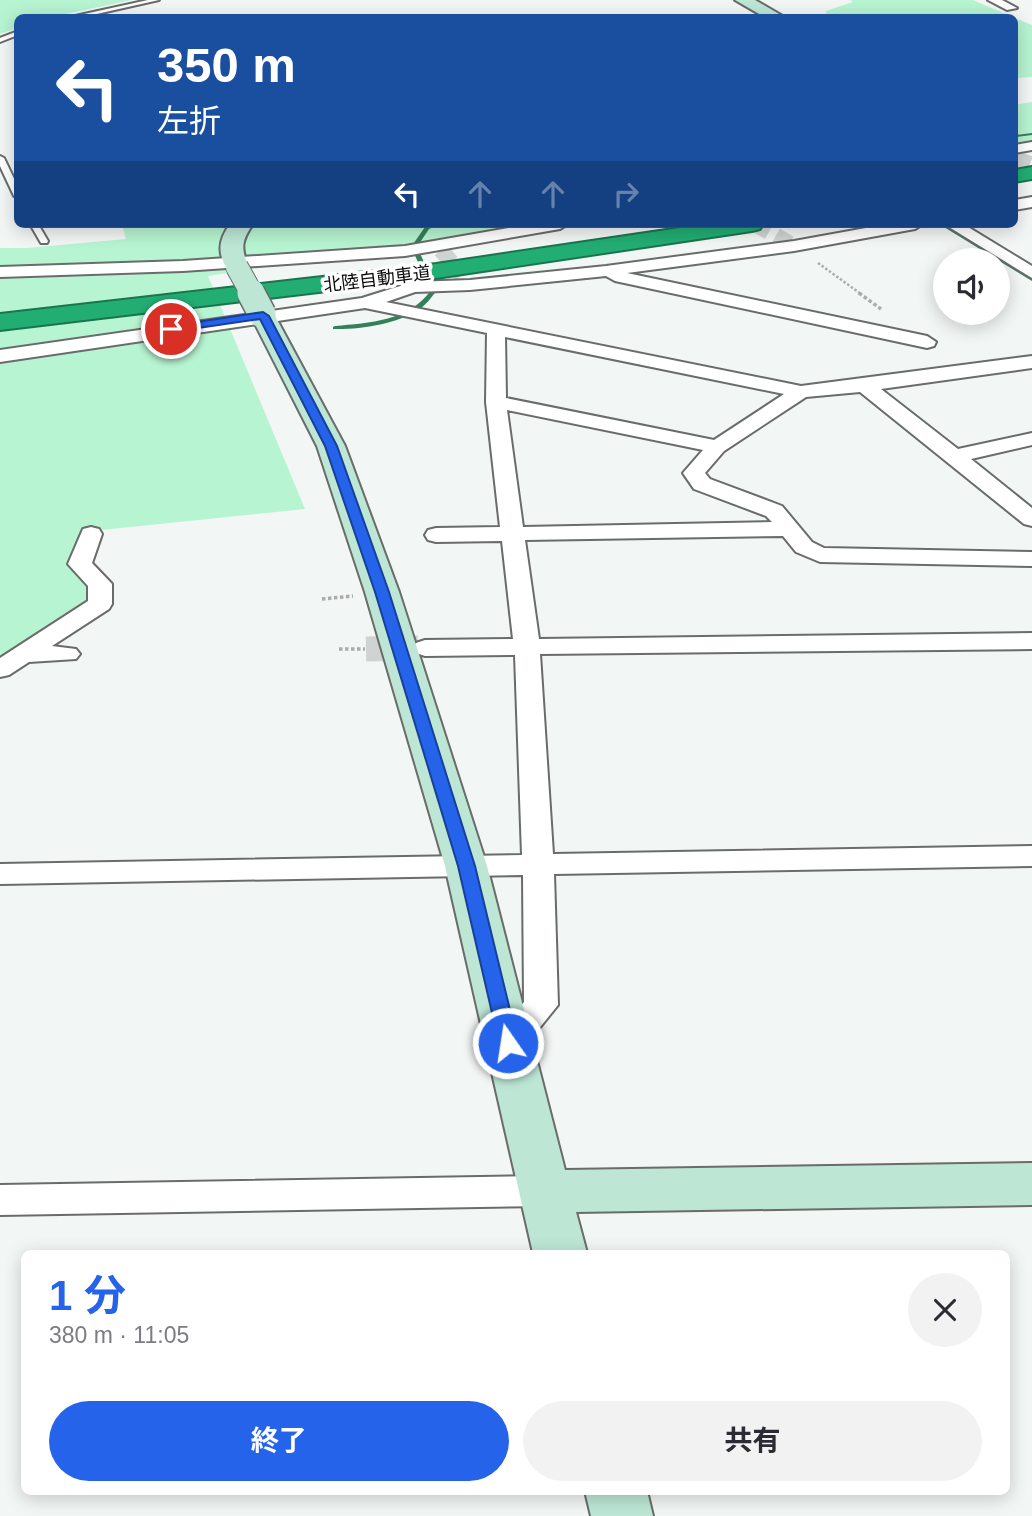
<!DOCTYPE html>
<html lang="ja">
<head>
<meta charset="utf-8">
<style>
	:root { --surface:#fff; --page:#f2f2f3; --text:#2b2b33; --muted:#7c7c81; --accent:#2563eb }
	body { margin:0; font-family:Helvetica,"Noto Sans JP",sans-serif; background:var(--page); color:var(--text); height:100vh; display:flex; flex-direction:column; font-size:26px; white-space:nowrap }
	* { box-sizing:border-box; margin:0 }
	p { font-size:23px; color:var(--muted) }
	.icon { flex:none; width:38px; height:38px; fill:none; stroke:currentColor; stroke-width:2; stroke-linecap:round; stroke-linejoin:round }
	.map { position:relative; flex:1; overflow:hidden }
	.panel { position:absolute; left:21px; top:1250px; width:989px; height:245px; display:flex; flex-direction:column; background:var(--surface); border-radius:10px; box-shadow:0 4px 18px #0003 }
	.panel>* { flex:none }
	.hud { position:absolute; left:14px; top:14px; width:1004px; height:214px; border-radius:10px; box-shadow:0 4px 18px #0003; background:#1a4fa0; color:#fff; overflow:hidden }
	.tools { position:absolute; left:933px; top:248px; display:grid; gap:14px }
	.tools a { display:grid; place-items:center; width:77px; height:77px; border-radius:50%; background:var(--surface); box-shadow:0 4px 18px #0003; font-size:35px }
	.pin { position:absolute; display:grid; place-items:center; width:60px; height:60px; color:#fff; margin:-30px; border:4px solid #fff; border-radius:50%; box-shadow:0 2px 7px #0007 }
	.me { position:absolute; width:77px; margin:-38px; rotate:347deg; stroke-linejoin:round; filter:drop-shadow(0 0 5px #0008) }
	.turn { display:flex; align-items:center; gap:24px; height:147px; padding:0 28px; font-size:32px }
	.turn .icon { width:91px; height:91px; stroke-width:2.5 }
	.turn b { display:block; font-size:49px; line-height:60px }
	.lanes { display:flex; align-items:center; height:66px; padding:0 28px; background:#0003; justify-content:center; gap:35px; direction:ltr }
	.lanes .off { opacity:.35 }
	.round { display:grid; place-items:center; flex:none; width:74px; height:74px; border-radius:37px; background:var(--page) }
	.head { display:flex; align-items:center; justify-content:space-between; height:119px; padding:0 28px }
	h1 { font-size:42px; font-weight:700; line-height:52px; color:var(--accent) }
	.cta { display:flex; gap:14px; margin-top:auto; padding:14px 28px }
	.cta a { flex:1; height:80px; border-radius:42px; background:var(--accent); color:#fff; font-size:28px; font-weight:700; line-height:80px; text-align:center }
	.cta a+a { background:var(--page); color:var(--text) }
	.map>svg:first-child { display:block }
	.green { fill:#b7f4d1 }
	.lines { fill:none; stroke-linecap:round; stroke-linejoin:round }
	.stream { fill:#32815c; fill-rule:evenodd }
	.street-tunnel-far1 { stroke:#cfd3d1; stroke-width:16; stroke-dasharray:16 8; stroke-linecap:butt }
	.street-tunnel { stroke:#cfd3d1; stroke-width:25; stroke-dasharray:25 12; stroke-linecap:butt }
	.lane-casing { stroke:#696c6a; stroke-width:4 }
	.street-casing { stroke:#696c6a; stroke-width:4 }
	.secondary-casing { stroke:#696c6a; stroke-width:4 }
	.highway-casing { stroke:#1a754f; stroke-width:4 }
	.path-far1 { stroke:#aaadab; stroke-width:2.5; stroke-dasharray:2.5 2; stroke-linecap:butt }
	.path { stroke:#aaadab; stroke-width:3.5; stroke-dasharray:3.5 2.5; stroke-linecap:butt }
	.lane { fill:#fff; fill-rule:evenodd }
	.street { fill:#fff; fill-rule:evenodd }
	.secondary { fill:#bde6d5; fill-rule:evenodd }
	.highway { fill:#22ad73; fill-rule:evenodd }
	.secondary-bridge-far1-casing { stroke:#696c6a; stroke-width:24; stroke-linecap:butt }
	.secondary-bridge-casing { stroke:#696c6a; stroke-width:30; stroke-linecap:butt }
	.secondary-bridge-far1 { stroke:#bde6d5; stroke-width:22 }
	.secondary-bridge { stroke:#bde6d5; stroke-width:27 }
	.route { fill:#2563eb; stroke:#184099; stroke-width:2 }
	.labels { text-anchor:middle; dominant-baseline:central; stroke-width:7; stroke-linejoin:round; paint-order:stroke }
	.far-street-label { font-size:18px; fill:#0b0c0b; stroke:#fff }
</style>
</head>
<body>
<div class="map">
<svg width="1032" height="1516" viewBox="0 0 1032 1516">
	<rect width="100%" height="100%" fill="#f2f6f4"/>
	<g class="green">
		<polygon points="0,0 132,0 51,17 18,18 17,28 0,34"/>
		<polygon points="850,0 973,0 1015,18 827,17 826,11 853,2"/>
		<polygon points="1015,18 1032,25 1032,77 1015,78"/>
		<polygon points="1032,102 1032,141 1015,144 1015,105"/>
		<polygon points="122,224 533,224 208,276 305,509 82,532 92,597 0,679 0,248 27,248 126,239"/>
	</g>
	<g class="lines">
		<g class="stream">
			<polygon points="1032,133 1032,135 1015,137 1015,135"/>
			<path d="M433,224H440L429,229L417,247L437,290C431,298 426,305 418,310C397,324 358,330 333,329V327L335,326C369,323 410,321 431,290L411,247L425,227Z"/>
			<polygon points="944,225 948,225 1032,277 1032,281 944,227"/>
		</g>
		<g class="street-tunnel-far1">
			<polyline points="1015,158 1032,165"/>
			<polyline points="755,224 794,246"/>
			<polyline points="441,250 462,275"/>
		</g>
		<polyline class="street-tunnel" points="366,649 418,648"/>
		<defs>
			<g id="lane">
				<polygon points="148,0 159,0 79,18 66,18"/>
				<polygon points="18,31 18,35 0,42 0,38"/>
				<polygon points="0,156 4,158 18,187 18,198 14,196 0,166"/>
				<polygon points="30,224 38,224 48,241 47,243 41,243"/>
			</g>
			<g id="street">
				<polygon points="988,0 1002,0 1017,8 1007,10"/>
				<polygon points="1032,142 1032,150 1015,153 1015,145"/>
				<polygon points="1032,197 1032,207 1015,210 1015,200"/>
				<polygon points="532,224 568,224 560,229 405,256 183,271 0,277 0,267 183,261 405,246"/>
				<path d="M888,224H923L915,229L794,251L627,273L927,336L936,342L934,346L927,348L615,281L606,276L470,290L415,292L386,302L801,386L1032,356V368L881,389L958,449L1032,433V445L971,459L1032,508V526L1024,524L860,392L806,397L724,451L705,473L710,479L782,506L812,542L824,548L1032,552V566L820,562L796,552L783,536L525,540L539,639L1032,633V649L540,654L553,854L1032,846V866L554,874L558,1005L520,1052L508,1056L496,1052L491,1043L524,1002L523,875L0,884V864L522,855L515,655L425,656L416,653L412,648L416,643L425,640L513,639L502,541L436,542L428,540L425,535L428,530L436,528L500,527L486,402L487,333L365,308L0,362V350L362,298L413,282L470,280L606,266L794,241ZM505,337L784,394L714,440L506,398ZM507,410L703,450L683,473L694,489L766,516L772,522L523,527Z"/>
				<polygon points="944,224 963,224 1032,266 1032,278"/>
				<polygon points="91,527 99,529 102,534 92,563 112,584 112,604 109,609 52,646 76,649 80,654 76,659 29,662 9,675 0,677 0,658 88,601 88,586 68,564 83,529"/>
				<polygon points="545,1176 558,1180 564,1191 558,1202 545,1206 0,1215 0,1185"/>
			</g>
			<g id="secondary">
				<polygon points="735,0 755,0 786,18 766,18"/>
				<path d="M230,224H253C242,240 240,248 249,267L245,272H229C217,254 218,241 230,224Z"/>
				<polygon points="262,307 271,309 274,314 345,446 399,592 487,866 565,1170 1032,1163 1032,1205 576,1212 587,1253 533,1253 445,866 365,592 317,446 250,314 253,309"/>
				<polygon points="585,1491 647,1491 653,1516 591,1516"/>
			</g>
			<g id="highway">
				<polygon points="1032,167 1032,179 1015,182 1015,170"/>
				<polygon points="707,224 763,224 760,229 752,231 436,278 0,330 0,314 436,264"/>
			</g>
		</defs>
		<use href="#lane" class="lane-casing"/>
		<use href="#street" class="street-casing"/>
		<use href="#secondary" class="secondary-casing"/>
		<use href="#highway" class="highway-casing"/>
		<polyline class="path-far1" points="818,263 861,294"/>
		<g class="path">
			<polyline points="859,293 881,309"/>
			<polyline points="322,599 353,596"/>
			<polyline points="339,649 365,649"/>
		</g>
		<use href="#lane" class="lane"/>
		<use href="#street" class="street"/>
		<use href="#secondary" class="secondary"/>
		<use href="#highway" class="highway"/>
		<defs>
			<polyline id="secondary-bridge-far1" points="237,267 252,294"/>
			<polyline id="secondary-bridge" points="251,293 262,314"/>
		</defs>
		<use href="#secondary-bridge-far1" class="secondary-bridge-far1-casing"/>
		<use href="#secondary-bridge" class="secondary-bridge-casing"/>
		<use href="#secondary-bridge-far1" class="secondary-bridge-far1"/>
		<use href="#secondary-bridge" class="secondary-bridge"/>
	</g>
	<polygon class="route" points="263,312 269,316 337,446 389,592 475,866 518,1043 515,1048 508,1051 501,1048 499,1043 458,866 375,592 325,446 260,319 171,332 166,329 171,326"/>
	<g class="labels">
		<g class="far-street-label">
			<text transform="translate(377 279) rotate(-7)">北陸自動車道</text>
		</g>
	</g>
</svg>
<div class="tools">
<a><svg class="icon" aria-label="sound" viewBox="0 0 24 24"><path d="M4 9h4l5-4v14l-5-4H4zM17 9q2 3 0 6"/></svg></a>
</div>
<div class="pin" style="left:171px;top:329px;background:#d93025"><svg class="icon" aria-label="arrive" viewBox="0 0 24 24"><path d="M6 21V4h12l-3 4 3 4H6"/></svg></div>
<svg class="me" style="left:508px;top:1043px" viewBox="-20 -20 40 40"><circle r="17" fill="#2563eb" stroke="#fff" stroke-width="3"/><path d="M0-11L8 9 0 5-8 9z" fill="#fff"/></svg>
<div class="hud">
<div class="turn"><svg class="icon" aria-label="left" viewBox="0 0 24 24"><path d="M17 20v-9H6M10 6l-5 5 5 5"/></svg><div><b>350 m</b>左折</div></div>
<div class="lanes"><svg class="icon" aria-label="left" viewBox="0 0 24 24"><path d="M17 20v-9H6M10 6l-5 5 5 5"/></svg><svg class="icon off" aria-label="ahead" viewBox="0 0 24 24"><path d="M12 20V5M6 11l6-6 6 6"/></svg><svg class="icon off" aria-label="ahead" viewBox="0 0 24 24"><path d="M12 20V5M6 11l6-6 6 6"/></svg><svg class="icon off" aria-label="right" viewBox="0 0 24 24"><path d="M7 20v-9h11M14 6l5 5-5 5"/></svg></div>
</div>
<section class="panel">
<div class="head"><div><h1>1 分</h1><p>380 m · 11:05</p></div><a class="round"><svg class="icon" aria-label="close" viewBox="0 0 24 24"><path d="M6 6l12 12M18 6L6 18"/></svg></a></div>
<div class="cta"><a>終了</a><a>共有</a></div>
</section>
</div>
</body>
</html>
